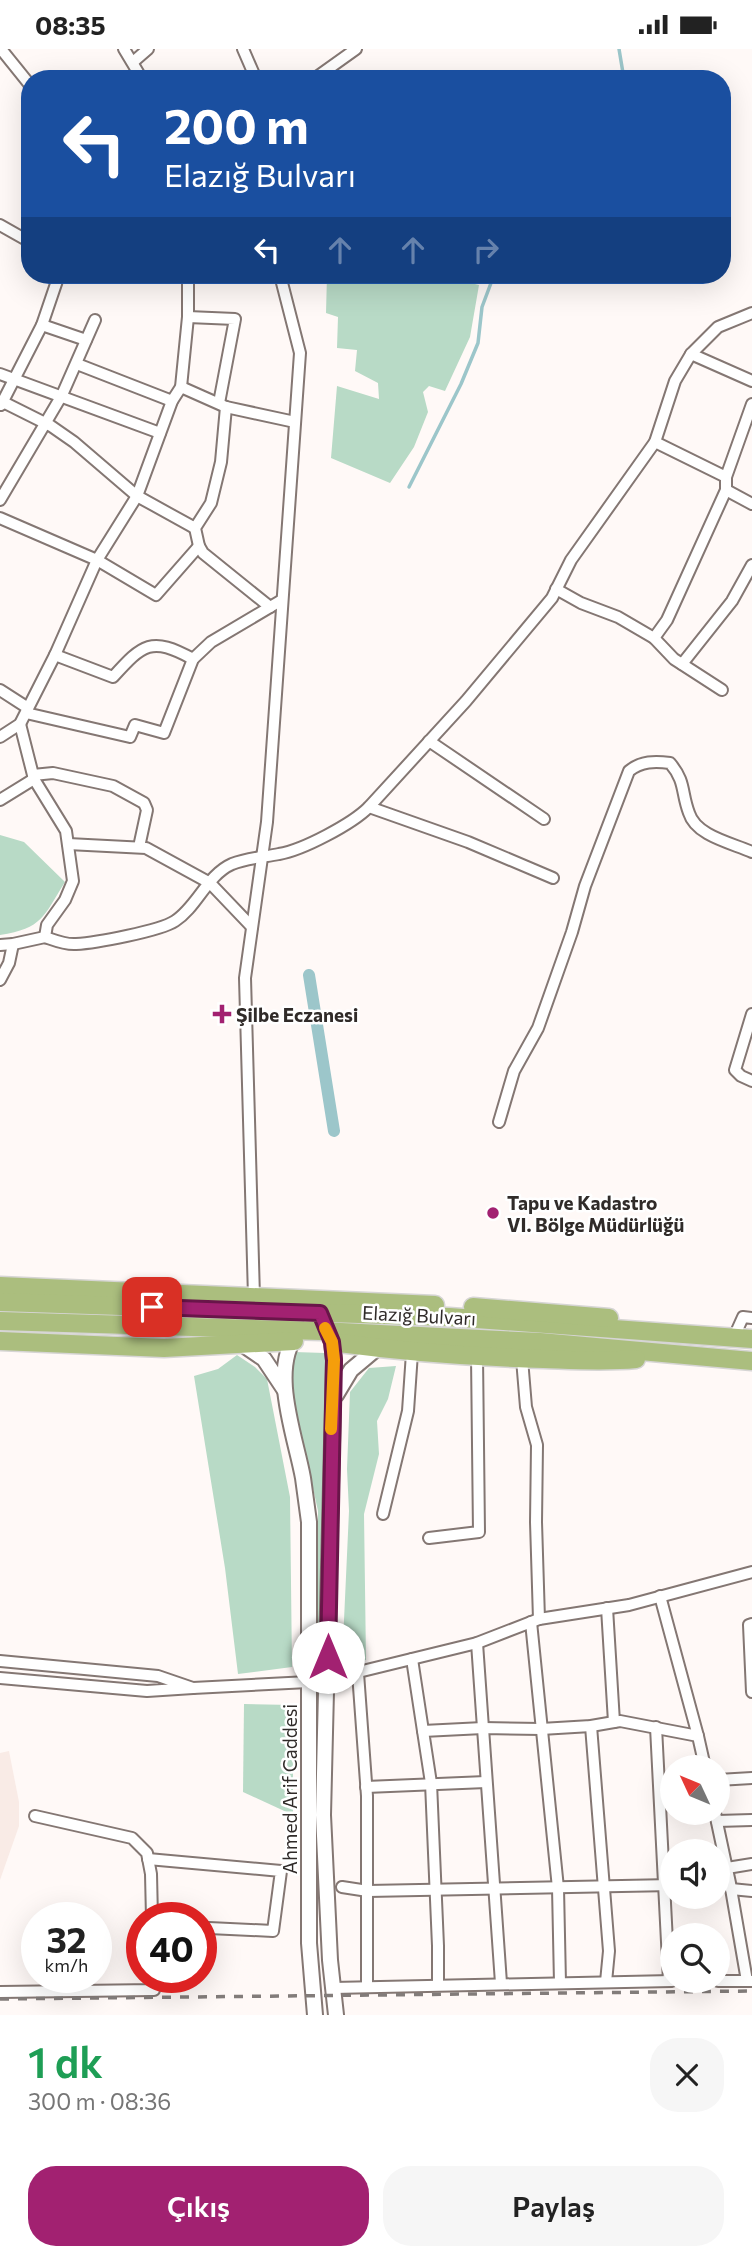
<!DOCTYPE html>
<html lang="tr">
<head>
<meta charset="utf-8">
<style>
	:root { --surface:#fff; --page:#f6f6f6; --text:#222; --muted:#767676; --accent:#a22171 }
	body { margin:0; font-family:Commissioner,sans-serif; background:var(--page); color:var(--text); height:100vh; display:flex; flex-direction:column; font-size:26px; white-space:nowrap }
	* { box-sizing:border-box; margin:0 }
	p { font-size:23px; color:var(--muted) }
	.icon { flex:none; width:38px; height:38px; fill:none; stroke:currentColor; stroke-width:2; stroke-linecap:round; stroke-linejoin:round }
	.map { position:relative; height:1966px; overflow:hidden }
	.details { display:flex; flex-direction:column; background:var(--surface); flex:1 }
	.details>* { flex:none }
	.guide { position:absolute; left:21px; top:21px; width:710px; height:214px; border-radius:28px; box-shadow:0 7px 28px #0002; background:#1a4fa0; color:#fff; overflow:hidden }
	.needle { width:46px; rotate:314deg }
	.fabs { position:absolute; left:660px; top:1706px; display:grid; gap:14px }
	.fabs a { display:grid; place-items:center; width:70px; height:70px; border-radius:50%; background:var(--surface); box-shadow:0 7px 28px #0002; font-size:35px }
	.speed { position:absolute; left:21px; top:1853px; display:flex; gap:14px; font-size:35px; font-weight:700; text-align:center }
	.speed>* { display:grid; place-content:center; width:91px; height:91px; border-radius:50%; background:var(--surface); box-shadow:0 7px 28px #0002; line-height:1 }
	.speed small { font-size:18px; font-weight:400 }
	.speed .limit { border:10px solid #d22; background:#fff; color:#111 }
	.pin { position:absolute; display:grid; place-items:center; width:60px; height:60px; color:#fff; margin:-30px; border-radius:14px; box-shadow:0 4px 10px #0006 }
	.me { position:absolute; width:77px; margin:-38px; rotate:0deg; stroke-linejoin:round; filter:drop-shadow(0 0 5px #0008) }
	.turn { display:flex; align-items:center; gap:24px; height:147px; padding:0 28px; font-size:32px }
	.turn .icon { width:91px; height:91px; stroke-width:2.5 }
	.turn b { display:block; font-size:49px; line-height:60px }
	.lanes { display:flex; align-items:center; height:66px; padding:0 28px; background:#0003; justify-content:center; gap:35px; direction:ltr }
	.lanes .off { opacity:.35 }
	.round { display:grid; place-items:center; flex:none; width:74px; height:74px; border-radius:28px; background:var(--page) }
	.overview { display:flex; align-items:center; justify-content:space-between; height:119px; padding:0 28px }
	h1 { font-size:42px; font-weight:600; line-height:52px; color:#1e9e55 }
	.button { display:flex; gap:14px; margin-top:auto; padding:14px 28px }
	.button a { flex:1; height:80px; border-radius:28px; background:var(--accent); color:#fff; font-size:28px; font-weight:600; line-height:80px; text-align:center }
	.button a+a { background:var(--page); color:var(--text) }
	.status { display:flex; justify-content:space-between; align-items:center; height:49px; padding:0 35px; background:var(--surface); direction:ltr }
	.status svg { height:19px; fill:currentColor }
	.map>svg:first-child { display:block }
	.built { fill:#f9ebe6 }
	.green { fill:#b8dac6 }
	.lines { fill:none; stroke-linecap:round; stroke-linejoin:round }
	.stream { stroke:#9cc6ca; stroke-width:3.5 }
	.canal { stroke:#9cc6ca; stroke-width:12 }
	.minor-casing { stroke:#847773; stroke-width:14 }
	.tertiary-casing { stroke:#847773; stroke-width:18 }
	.trunk-casing { stroke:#d6d5d4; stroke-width:21 }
	.minor { stroke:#fff; stroke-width:10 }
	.tertiary { stroke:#fff; stroke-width:14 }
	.trunk { stroke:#abbe7e; stroke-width:18 }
	.rail { stroke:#827c7a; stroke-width:3.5; stroke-dasharray:9 9; stroke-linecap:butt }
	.route-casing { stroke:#691549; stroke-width:18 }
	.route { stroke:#a22171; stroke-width:12 }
	.slow { stroke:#f59e0b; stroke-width:12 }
	.poi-dot { fill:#a22171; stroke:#fff; stroke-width:2.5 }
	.labels { text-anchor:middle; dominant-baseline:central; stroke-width:5; stroke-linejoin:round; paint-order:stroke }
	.poi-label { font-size:19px; font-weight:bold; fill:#302b29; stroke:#fff; text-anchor:start }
	.street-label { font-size:19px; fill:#302b29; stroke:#fff }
</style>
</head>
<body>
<div class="status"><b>08:35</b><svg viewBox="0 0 49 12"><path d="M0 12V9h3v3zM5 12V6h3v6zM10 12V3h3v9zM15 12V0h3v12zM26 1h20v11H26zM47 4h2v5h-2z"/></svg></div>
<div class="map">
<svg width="752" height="1966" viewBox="0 0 752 1966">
	<rect width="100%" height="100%" fill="#fff9f7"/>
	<polygon class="built" points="9,1702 19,1753 19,1777 0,1831 0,1704"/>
	<g class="green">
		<polygon points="327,226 438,226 479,236 470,288 445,342 429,337 423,343 428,363 414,398 390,434 331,409 337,337 379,350 378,334 355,322 357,301 337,299 338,268 326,264"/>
		<path d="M0,786L24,793L65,833C43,868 43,879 0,886Z"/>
		<polygon points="294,1303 325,1304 323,1620 318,1619 318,1462 290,1334"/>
		<polygon points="237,1306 255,1318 267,1330 290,1448 292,1618 238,1625 225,1519 194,1327 218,1320"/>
		<polygon points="396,1317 388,1350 377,1372 379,1405 364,1465 366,1611 342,1615 349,1462 347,1420 350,1343 369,1319"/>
		<polygon points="244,1655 293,1656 293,1766 243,1743"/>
	</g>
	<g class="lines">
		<g class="stream">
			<polyline points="619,0 624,30"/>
			<polyline points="409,438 461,335 478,294 482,258 494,226"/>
		</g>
		<polyline class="canal" points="309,926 334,1082"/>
		<defs>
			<g id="minor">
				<polyline points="1,0 30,36"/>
				<polyline points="124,0 142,30"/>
				<polyline points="243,0 256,30"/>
				<polyline points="133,13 148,0"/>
				<polyline points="314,30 356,0"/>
				<polyline points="0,176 30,193"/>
				<polyline points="188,268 235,270 219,354"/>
				<polyline points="42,276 86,291"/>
				<polyline points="691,305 752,332"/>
				<polyline points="77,315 172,352"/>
				<polyline points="0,325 160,384"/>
				<polyline points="181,338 226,358 295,373"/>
				<polyline points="3,353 51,377 74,393 137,447 195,479"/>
				<polyline points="1,356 42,276 59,226"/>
				<polyline points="226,358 221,413 211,454 195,479 199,497 203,504 270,558"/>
				<polyline points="655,393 726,428"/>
				<polyline points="726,441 752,455"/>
				<polyline points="0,451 62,346 95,271"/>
				<polyline points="0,469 97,511 156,546 199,497"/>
				<polyline points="556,540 581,554 618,568 654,589 674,610 722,641"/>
				<polyline points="654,589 667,571 726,441 726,428 752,355"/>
				<path d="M55,606L113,628C143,595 151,587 193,610"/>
				<polyline points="682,615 732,552 752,516"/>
				<polyline points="0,641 28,659"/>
				<polyline points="26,664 130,688 135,676 164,684 193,610 211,593 282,551"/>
				<path d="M20,675L34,730L66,782L73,832L65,851L47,876L45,888C54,891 65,896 76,895C95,894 160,882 175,872C197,858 207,826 232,815C247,809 264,808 279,805C303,801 352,775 369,758L466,652L552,549L571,511L655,393L675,332L691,305L718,278L752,264"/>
				<polyline points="0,688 20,675 55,606 97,511 137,447 172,352 181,338 188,268 188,226"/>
				<polyline points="429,692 544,770"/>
				<polyline points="33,726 53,724 113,737 144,754 147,761 139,798"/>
				<polyline points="0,751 34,730"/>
				<polyline points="369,758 468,793 553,829"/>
				<polyline points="68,795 146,799 210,834 252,878"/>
				<polyline points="0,896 13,895 45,888"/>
				<polyline points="0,931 9,914 13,895"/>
				<polyline points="752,965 735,1021 741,1027 752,1032"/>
				<path d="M499,1073L514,1022L538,979L572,883L585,837L629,722C641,712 655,712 670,714C686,733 681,743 689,764C696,787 732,794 752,803"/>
				<polyline points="254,1248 245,929 267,773 300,304 280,226"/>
				<polyline points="734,1288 743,1268 752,1269"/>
				<polyline points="522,1310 526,1358 537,1396 536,1473 539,1570"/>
				<polyline points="383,1465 408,1362 412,1304"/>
				<polyline points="429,1489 479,1483 477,1307"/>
				<polyline points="660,1547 698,1687"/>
				<polyline points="607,1559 614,1673"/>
				<polyline points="531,1573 558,1839 560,1934"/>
				<polyline points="752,1575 749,1576 752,1643"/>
				<polyline points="477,1594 501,1934"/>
				<polyline points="412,1610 423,1682"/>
				<polyline points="0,1612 158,1627 193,1639 147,1642 0,1629"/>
				<polyline points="358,1624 367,1747 367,1938"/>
				<polyline points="193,1639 328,1632 342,1627 477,1594 539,1570 629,1556 752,1523"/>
				<polyline points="591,1677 609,1902 606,1933"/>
				<polyline points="656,1678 669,1932"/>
				<polyline points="718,1731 752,1729"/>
				<polyline points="366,1738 486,1733"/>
				<polyline points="715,1764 730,1834 747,1932"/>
				<polyline points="35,1767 132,1789 147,1804 151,1825 152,1869"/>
				<polyline points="717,1772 752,1771"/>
				<polyline points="148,1810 281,1822 273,1882 209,1879"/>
				<polyline points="727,1819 752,1815"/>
				<polyline points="342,1838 368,1842 672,1836"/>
				<polyline points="731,1840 752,1842"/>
				<polyline points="718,1932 752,1932"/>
				<polyline points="438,1936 438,1897 431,1734 423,1682 483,1679 541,1680 591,1677 620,1672 698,1687 705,1718"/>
				<polyline points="333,1939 672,1932"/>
				<polyline points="0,1943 154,1941 153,1928"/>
			</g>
			<g id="tertiary">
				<polyline points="311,1271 320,1264 332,1293 334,1312 323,1766 330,1911 336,1966"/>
				<path d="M297,1285C269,1321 296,1389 303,1429C305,1444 307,1458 309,1473V1894L315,1966"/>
				<polyline points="242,1295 264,1310 284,1340"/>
				<polyline points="336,1346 351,1321 382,1295"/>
			</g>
			<g id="trunk">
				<polyline points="0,1237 435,1256"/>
				<polyline points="0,1253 449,1268 752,1290"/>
				<polyline points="473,1258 609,1269"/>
				<polyline points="0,1272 321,1282 540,1293 752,1312"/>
				<polyline points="0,1292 164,1299 294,1292"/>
				<path d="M339,1294C407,1303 475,1308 544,1310C574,1311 605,1313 636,1310"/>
			</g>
		</defs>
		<use href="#minor" class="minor-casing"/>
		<use href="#tertiary" class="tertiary-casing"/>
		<use href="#trunk" class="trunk-casing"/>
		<use href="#minor" class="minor"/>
		<use href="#tertiary" class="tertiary"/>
		<use href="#trunk" class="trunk"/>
		<polyline class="rail" points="0,1950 752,1942"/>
	</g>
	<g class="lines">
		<defs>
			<polyline id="route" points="152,1258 320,1264 332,1293 334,1311 328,1608"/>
		</defs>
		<use href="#route" class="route-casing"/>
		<use href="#route" class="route"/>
		<polyline class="slow" points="325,1279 332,1293 334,1311 331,1380"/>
	</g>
	<g class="poi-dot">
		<path d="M218.5 954.5h7v7h7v7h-7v7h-7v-7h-7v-7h7z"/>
		<circle cx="493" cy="1164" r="7"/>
	</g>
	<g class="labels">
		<g class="poi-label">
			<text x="236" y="965">Şilbe Eczanesi</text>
			<text x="507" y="1153">Tapu ve Kadastro<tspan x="507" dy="22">VI. Bölge Müdürlüğü</tspan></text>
		</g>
		<g class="street-label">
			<text transform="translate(419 1266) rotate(3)">Elazığ Bulvarı</text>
			<text transform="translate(289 1740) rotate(-90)">Ahmed Arif Caddesi</text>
		</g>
	</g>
</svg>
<div class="fabs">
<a><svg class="needle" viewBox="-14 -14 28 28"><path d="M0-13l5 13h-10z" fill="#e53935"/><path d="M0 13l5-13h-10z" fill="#767676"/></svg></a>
<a><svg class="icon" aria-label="sound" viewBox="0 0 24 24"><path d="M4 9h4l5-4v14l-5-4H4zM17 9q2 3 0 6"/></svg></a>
<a><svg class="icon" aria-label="search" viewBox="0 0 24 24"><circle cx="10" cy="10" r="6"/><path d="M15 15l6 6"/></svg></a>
</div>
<div class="speed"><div>32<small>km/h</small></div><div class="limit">40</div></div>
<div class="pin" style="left:152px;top:1258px;background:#d93025"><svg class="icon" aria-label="arrive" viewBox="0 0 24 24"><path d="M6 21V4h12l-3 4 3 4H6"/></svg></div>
<svg class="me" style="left:328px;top:1608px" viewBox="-20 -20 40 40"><circle r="19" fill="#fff"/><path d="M0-13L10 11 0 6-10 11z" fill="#a22171"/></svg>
<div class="guide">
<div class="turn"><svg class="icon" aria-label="left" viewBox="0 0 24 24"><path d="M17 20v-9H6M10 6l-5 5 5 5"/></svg><div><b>200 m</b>Elazığ Bulvarı</div></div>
<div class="lanes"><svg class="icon" aria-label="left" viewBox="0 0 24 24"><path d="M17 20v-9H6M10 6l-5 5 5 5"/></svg><svg class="icon off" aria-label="ahead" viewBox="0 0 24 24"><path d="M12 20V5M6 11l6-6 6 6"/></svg><svg class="icon off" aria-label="ahead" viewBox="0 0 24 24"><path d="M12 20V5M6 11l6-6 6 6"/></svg><svg class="icon off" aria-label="right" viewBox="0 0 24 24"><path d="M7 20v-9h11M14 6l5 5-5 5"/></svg></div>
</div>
</div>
<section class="details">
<div class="overview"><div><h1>1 dk</h1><p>300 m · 08:36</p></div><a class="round"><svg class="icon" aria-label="close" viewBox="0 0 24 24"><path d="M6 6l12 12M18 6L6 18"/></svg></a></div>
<div class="button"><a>Çıkış</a><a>Paylaş</a></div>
</section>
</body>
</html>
